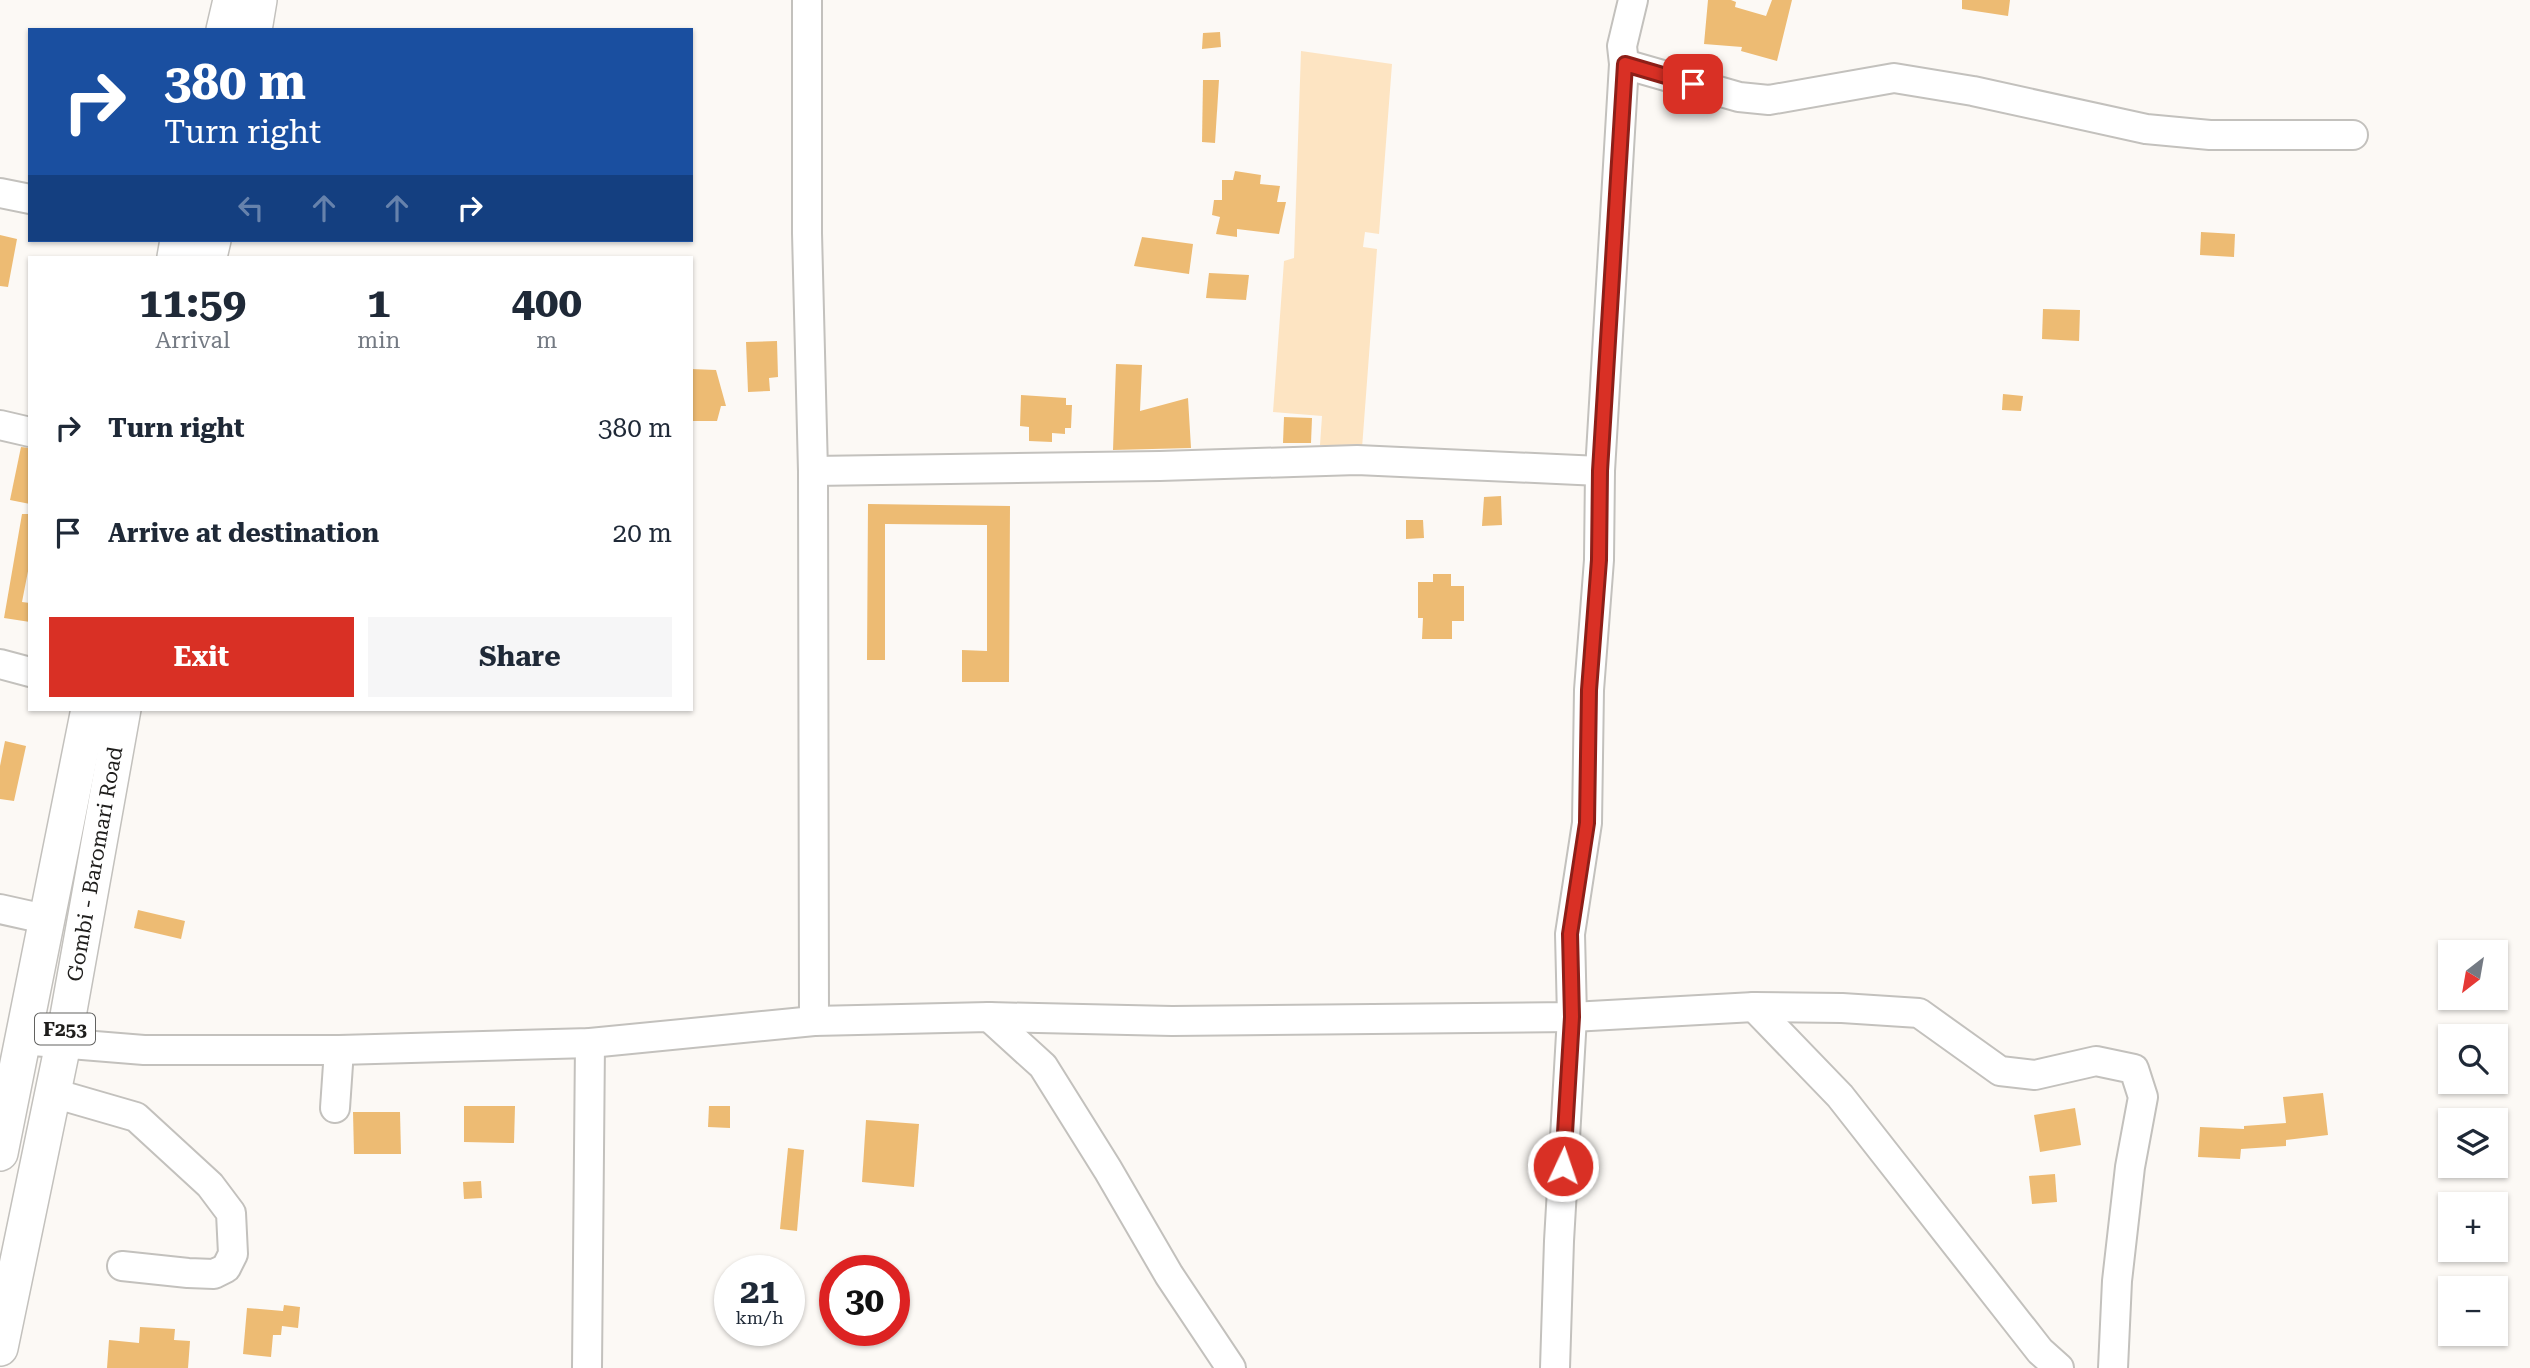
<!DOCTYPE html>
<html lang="en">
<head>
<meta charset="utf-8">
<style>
	:root { --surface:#fff; --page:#f6f6f7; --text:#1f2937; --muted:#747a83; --accent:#d93025 }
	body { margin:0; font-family:"Roboto Serif",serif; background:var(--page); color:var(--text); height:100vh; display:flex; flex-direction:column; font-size:26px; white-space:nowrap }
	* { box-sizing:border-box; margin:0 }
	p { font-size:23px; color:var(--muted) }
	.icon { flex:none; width:38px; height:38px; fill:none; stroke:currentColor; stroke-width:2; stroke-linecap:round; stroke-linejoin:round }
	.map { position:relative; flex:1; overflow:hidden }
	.drawer { position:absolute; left:28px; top:256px; width:665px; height:455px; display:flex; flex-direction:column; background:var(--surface); border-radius:0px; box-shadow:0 2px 5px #0004 }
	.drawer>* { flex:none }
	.banner { position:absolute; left:28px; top:28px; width:665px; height:214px; border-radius:0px; box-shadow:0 2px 5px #0004; background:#1a4fa0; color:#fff; overflow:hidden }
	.needle { width:46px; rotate:211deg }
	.fabs { position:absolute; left:2438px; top:940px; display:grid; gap:14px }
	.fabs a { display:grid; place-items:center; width:70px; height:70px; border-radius:0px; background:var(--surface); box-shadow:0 2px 5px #0004; font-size:35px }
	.speed { position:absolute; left:714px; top:1255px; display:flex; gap:14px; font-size:35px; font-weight:700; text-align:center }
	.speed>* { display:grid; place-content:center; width:91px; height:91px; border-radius:50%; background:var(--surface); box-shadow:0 2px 5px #0004; line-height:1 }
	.speed small { font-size:18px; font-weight:400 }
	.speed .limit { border:10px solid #d22; background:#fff; color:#111 }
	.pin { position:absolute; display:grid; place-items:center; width:60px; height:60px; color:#fff; margin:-30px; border-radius:14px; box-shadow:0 4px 10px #0006 }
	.me { position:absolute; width:77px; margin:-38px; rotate:3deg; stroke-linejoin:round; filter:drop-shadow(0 0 5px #0008) }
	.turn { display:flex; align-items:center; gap:24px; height:147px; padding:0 21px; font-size:32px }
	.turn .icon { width:91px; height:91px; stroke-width:2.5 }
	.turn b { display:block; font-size:49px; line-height:60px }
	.lanes { display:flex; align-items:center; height:66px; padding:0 21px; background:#0003; justify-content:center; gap:35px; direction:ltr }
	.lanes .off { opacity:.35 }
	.eta { display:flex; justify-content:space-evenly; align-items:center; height:119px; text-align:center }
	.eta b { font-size:42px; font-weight:700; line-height:49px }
	.action { display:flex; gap:14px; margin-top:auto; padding:14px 21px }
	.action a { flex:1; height:80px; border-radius:0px; background:var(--accent); color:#fff; font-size:28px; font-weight:700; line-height:80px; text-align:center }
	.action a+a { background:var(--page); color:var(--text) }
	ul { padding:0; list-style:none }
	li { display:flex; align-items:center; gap:21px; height:105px; padding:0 21px }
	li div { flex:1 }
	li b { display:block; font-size:26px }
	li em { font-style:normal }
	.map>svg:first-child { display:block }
	.green { fill:#fde4c2 }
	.building { fill:#edbb73 }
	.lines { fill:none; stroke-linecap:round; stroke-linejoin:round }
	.minor-casing { stroke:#c3c1bd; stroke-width:32 }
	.major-casing { stroke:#c3c1bd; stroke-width:38 }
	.minor { stroke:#fff; stroke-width:28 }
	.major { stroke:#fff; stroke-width:35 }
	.route-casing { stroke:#8d1f18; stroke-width:18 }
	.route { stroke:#d93025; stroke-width:12 }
	.labels { text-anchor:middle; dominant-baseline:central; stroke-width:7; stroke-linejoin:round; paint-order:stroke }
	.shield { fill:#fff; stroke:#626260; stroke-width:2 }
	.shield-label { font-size:19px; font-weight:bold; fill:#1f1e1c }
	.street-label { font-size:21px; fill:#1f1e1c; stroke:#fff }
</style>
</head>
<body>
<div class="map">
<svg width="2530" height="1368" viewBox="0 0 2530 1368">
	<rect width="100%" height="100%" fill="#fcf9f5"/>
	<polygon class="green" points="1301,51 1392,64 1379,234 1365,232 1363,247 1377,249 1362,448 1320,445 1322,416 1273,412 1284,261 1294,258"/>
	<g class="building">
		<polygon points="1708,0 1731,0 1736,2 1735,7 1766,16 1772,0 1792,0 1777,61 1741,51 1742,47 1704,44"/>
		<polygon points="1962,0 2010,0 2008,16 1962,9"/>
		<polygon points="1220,32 1221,47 1202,49 1203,33"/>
		<polygon points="1203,80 1219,80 1215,143 1202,142"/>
		<polygon points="1235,171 1261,175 1260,184 1280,186 1277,202 1286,202 1279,234 1237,229 1237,237 1216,234 1220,217 1212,215 1214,200 1222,200 1222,180 1233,180"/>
		<polygon points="2201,232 2235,234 2234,257 2200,255"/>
		<polygon points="0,235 17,239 8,287 0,286"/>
		<polygon points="1142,237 1193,244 1189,274 1134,266"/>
		<polygon points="1209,273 1249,275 1246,300 1206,298"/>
		<polygon points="2043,309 2080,310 2079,341 2042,339"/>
		<polygon points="777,341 778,377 769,378 770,391 748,392 746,342"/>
		<polygon points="1116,364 1142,365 1140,411 1188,398 1191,448 1113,450"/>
		<polygon points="691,369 716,370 726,406 721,406 717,421 691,421"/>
		<polygon points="2003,394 2023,396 2021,411 2002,410"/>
		<polygon points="1021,395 1066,398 1066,405 1072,405 1071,428 1065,428 1065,434 1052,433 1052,442 1029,441 1029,427 1020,426"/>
		<polygon points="1284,417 1312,418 1311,443 1283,443"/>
		<polygon points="21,447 30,448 30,504 10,500"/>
		<polygon points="1501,496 1502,525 1482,526 1484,497"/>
		<polygon points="868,504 1010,506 1009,682 962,682 962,650 987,651 987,525 885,524 885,660 867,660"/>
		<polygon points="22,514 30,514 30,561 22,602 30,603 30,622 4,618"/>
		<polygon points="1406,520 1423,520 1424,538 1406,539"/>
		<polygon points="1433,574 1451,574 1451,586 1464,586 1464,621 1452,621 1452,639 1422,639 1423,618 1418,618 1418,582 1433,582"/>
		<polygon points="5,741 26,746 14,801 0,799 0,766"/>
		<polygon points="138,910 185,921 181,939 134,928"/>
		<polygon points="2323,1093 2328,1135 2286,1140 2286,1146 2241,1149 2240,1159 2198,1157 2200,1127 2244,1129 2244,1126 2286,1123 2283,1097"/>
		<polygon points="464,1106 515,1106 514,1143 464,1142"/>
		<polygon points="709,1106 730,1106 730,1128 708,1127"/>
		<polygon points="2075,1108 2081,1145 2040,1152 2034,1115"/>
		<polygon points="353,1112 400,1112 401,1154 354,1154"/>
		<polygon points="866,1120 919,1124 914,1187 862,1182"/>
		<polygon points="788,1148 804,1150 797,1231 780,1229"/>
		<polygon points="2055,1174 2057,1202 2032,1204 2029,1176"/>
		<polygon points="481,1181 482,1198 464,1199 463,1182"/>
		<polygon points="284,1305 300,1307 298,1328 282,1326 281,1335 273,1335 271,1357 243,1354 247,1308 283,1311"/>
		<polygon points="140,1327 175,1329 174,1340 190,1341 188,1368 107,1368 109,1340 139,1343"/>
	</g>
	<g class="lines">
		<defs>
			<g id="minor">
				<polyline points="807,0 807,233 813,471 814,1021"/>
				<polyline points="1624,64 1739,97 1769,100 1894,78 1973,91 2146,129 2210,135 2353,135"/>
				<polyline points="0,193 30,199"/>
				<polyline points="0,425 30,432"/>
				<polyline points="813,471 1160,466 1357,460 1600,471"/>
				<polyline points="0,664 30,672"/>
				<polyline points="0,909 45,919"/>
				<polyline points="1754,1007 1840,1096 2040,1351 2059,1368"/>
				<polyline points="989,1017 1043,1066 1108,1170 1169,1275 1231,1368"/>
				<polyline points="21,1040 144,1050 339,1050 590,1043 814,1021 989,1017 1172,1021 1572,1017 1754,1007 1842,1008 1919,1013 2000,1071 2035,1075 2096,1061 2134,1069 2143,1097 2130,1167 2117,1281 2113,1368"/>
				<polyline points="53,1093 136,1117 210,1185 231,1213 233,1254 226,1268 214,1274 188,1273 122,1266"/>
				<polyline points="335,1108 339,1050"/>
				<polyline points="587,1368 590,1043"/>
				<polyline points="1555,1368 1559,1241 1572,1017 1570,934 1587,823 1589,690 1599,560 1600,471 1624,64 1622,46 1633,0"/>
			</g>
			<g id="major">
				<polyline points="224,30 231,0"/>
				<polyline points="254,30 259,0"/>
				<polyline points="175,257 178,240"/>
				<polyline points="209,257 213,240"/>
				<polyline points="0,1153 89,709"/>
				<polyline points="0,1348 63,1044 123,709"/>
			</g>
		</defs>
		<use href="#minor" class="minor-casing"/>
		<use href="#major" class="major-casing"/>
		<use href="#minor" class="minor"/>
		<use href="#major" class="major"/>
	</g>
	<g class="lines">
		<defs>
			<polyline id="route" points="1563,1166 1572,1017 1570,934 1587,823 1589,690 1599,560 1600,471 1625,64 1693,84"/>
		</defs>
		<use href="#route" class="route-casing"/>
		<use href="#route" class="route"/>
	</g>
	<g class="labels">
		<rect class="shield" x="35" y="1013.5" width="60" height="31" rx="5"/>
		<g class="shield-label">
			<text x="65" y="1029">F253</text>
		</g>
		<g class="street-label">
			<text transform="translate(95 864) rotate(-80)">Gombi - Baromari Road</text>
		</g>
	</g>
</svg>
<div class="fabs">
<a><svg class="needle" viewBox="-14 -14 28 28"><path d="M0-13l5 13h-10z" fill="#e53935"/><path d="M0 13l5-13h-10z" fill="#747a83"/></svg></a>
<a><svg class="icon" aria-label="search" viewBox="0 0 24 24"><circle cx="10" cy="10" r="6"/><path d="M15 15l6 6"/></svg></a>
<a><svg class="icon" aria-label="layers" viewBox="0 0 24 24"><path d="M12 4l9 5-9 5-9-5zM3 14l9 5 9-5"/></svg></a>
<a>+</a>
<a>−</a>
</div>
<div class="speed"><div>21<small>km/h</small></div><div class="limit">30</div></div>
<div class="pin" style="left:1693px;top:84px;background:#d93025"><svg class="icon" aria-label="arrive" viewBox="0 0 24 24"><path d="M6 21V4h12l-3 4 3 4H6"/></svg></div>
<svg class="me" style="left:1563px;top:1166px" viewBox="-20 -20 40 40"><circle r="17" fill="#d93025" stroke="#fff" stroke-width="3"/><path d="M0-11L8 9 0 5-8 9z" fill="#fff"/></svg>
<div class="banner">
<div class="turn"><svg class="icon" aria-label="right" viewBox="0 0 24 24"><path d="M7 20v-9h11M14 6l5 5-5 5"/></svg><div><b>380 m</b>Turn right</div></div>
<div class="lanes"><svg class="icon off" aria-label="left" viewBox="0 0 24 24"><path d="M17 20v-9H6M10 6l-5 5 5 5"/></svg><svg class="icon off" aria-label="ahead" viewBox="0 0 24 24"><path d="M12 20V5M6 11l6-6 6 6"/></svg><svg class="icon off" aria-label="ahead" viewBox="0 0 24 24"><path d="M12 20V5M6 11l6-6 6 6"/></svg><svg class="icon" aria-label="right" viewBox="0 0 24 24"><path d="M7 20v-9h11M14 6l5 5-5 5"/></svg></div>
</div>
<section class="drawer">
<div class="eta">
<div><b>11:59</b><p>Arrival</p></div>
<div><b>1</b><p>min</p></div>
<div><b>400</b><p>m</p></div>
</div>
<ul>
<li><svg class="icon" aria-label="right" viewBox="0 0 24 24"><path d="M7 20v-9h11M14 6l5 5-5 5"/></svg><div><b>Turn right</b></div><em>380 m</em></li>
<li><svg class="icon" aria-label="arrive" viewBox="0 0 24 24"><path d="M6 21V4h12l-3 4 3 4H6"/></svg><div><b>Arrive at destination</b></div><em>20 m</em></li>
</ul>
<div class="action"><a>Exit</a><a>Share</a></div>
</section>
</div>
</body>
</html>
